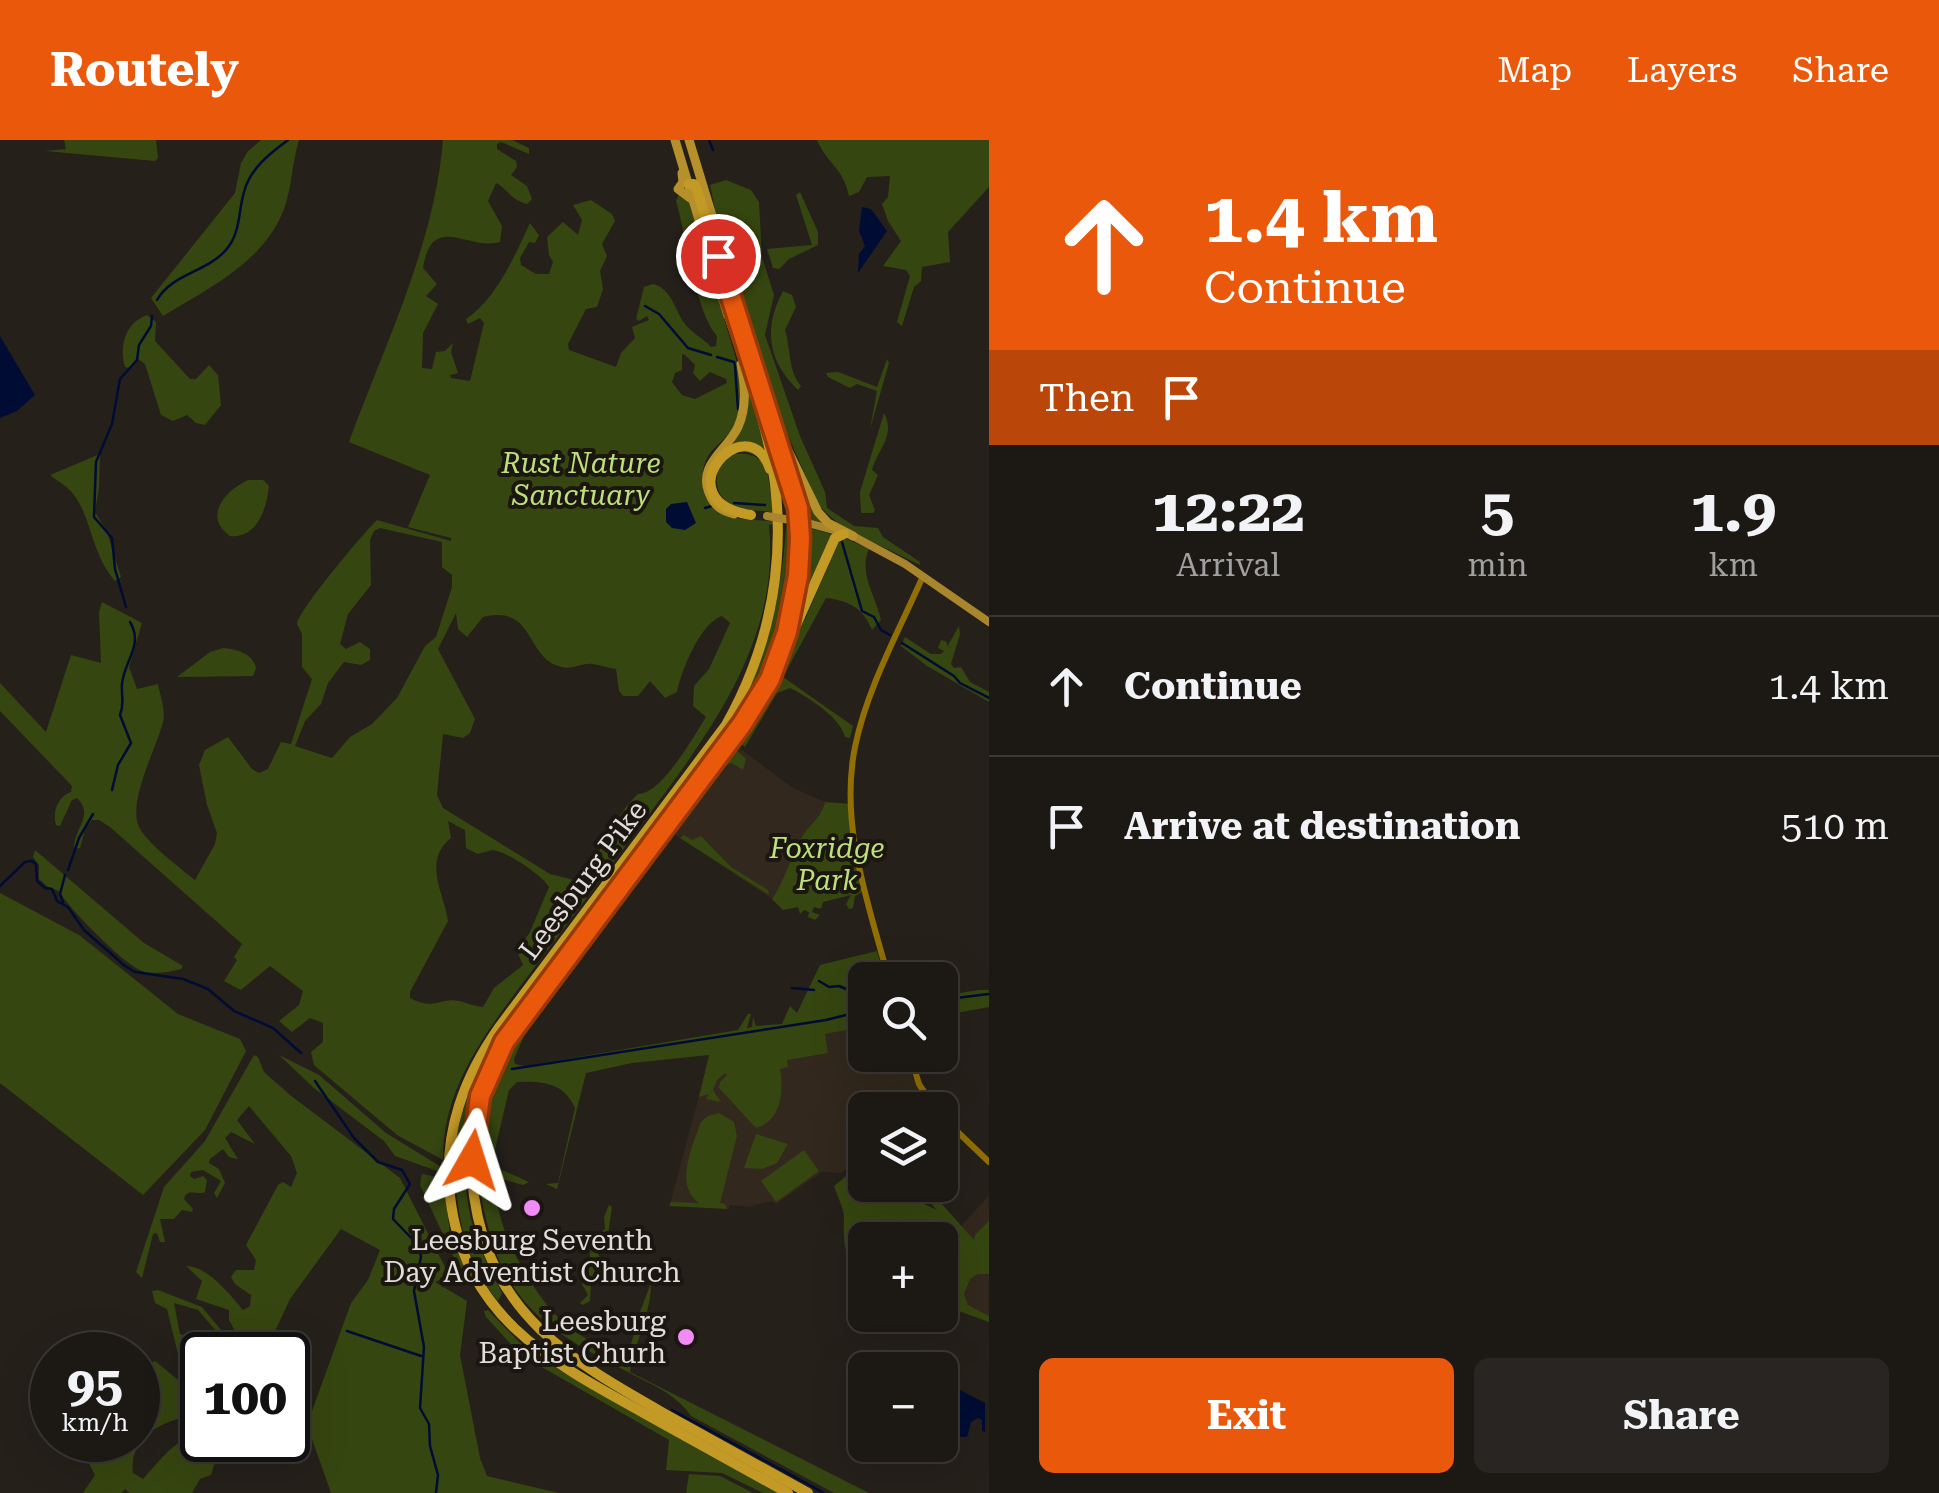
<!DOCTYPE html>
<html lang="en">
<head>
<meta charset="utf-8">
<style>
	:root { --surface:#1c1814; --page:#292522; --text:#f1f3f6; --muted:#a0a0a0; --line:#3a3734; --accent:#ea580c }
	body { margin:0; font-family:"Roboto Serif",serif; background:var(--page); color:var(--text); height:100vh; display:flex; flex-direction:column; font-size:38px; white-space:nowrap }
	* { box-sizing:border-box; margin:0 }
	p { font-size:32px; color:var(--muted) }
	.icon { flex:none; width:55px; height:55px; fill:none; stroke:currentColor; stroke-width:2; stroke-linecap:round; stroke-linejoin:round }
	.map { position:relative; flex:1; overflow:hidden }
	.drawer { display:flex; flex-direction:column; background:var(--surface); width:950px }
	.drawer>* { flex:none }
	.top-card { background:#ea580c; color:#fff; overflow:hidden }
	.buttons { position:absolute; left:848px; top:822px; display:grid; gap:20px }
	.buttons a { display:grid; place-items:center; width:110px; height:110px; border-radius:15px; background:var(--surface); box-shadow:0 10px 40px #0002,0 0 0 2px var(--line); font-size:50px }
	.speed { position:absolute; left:30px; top:1192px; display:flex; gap:20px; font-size:50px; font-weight:700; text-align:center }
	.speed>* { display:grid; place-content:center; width:130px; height:130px; border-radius:50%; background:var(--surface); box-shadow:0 10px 40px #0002,0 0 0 2px var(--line); line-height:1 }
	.speed small { font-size:25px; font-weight:400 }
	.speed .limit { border:5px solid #111; border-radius:15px; background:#fff; color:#111 }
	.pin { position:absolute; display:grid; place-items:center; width:85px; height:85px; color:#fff; margin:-42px; border:5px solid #fff; border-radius:50%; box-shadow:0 2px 10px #0007 }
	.me { position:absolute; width:110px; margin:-55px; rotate:6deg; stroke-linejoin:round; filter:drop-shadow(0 0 8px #0008) }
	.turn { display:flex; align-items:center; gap:35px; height:210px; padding:0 50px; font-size:45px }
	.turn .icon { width:130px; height:130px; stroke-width:2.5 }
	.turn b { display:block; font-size:70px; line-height:85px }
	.then { display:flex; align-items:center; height:95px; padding:0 50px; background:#0003; gap:20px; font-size:38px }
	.eta { display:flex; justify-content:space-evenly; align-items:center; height:170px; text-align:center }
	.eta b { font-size:60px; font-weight:700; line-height:70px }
	.primary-button { display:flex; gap:20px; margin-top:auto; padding:20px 50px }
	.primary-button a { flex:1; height:115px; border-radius:15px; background:var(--accent); color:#fff; font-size:40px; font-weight:700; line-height:115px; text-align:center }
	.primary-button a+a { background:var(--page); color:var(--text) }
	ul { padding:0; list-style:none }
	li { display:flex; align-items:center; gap:30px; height:140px; padding:0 50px; border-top:2px solid var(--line) }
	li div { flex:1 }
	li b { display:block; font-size:38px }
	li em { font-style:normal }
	header { display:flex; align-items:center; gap:60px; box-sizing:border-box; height:140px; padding:0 50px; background:var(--accent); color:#fff }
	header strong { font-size:48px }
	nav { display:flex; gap:55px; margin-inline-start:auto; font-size:35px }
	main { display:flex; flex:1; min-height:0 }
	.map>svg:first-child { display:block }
	.built { fill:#32281d }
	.green { fill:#364610; fill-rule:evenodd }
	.water { fill:#000c34 }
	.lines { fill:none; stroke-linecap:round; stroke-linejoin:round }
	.stream { stroke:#000c34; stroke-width:2.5 }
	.secondary { stroke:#916f05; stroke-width:6 }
	.primary { stroke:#a9862d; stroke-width:8 }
	.trunk { stroke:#b6902a; stroke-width:9 }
	.motorway { stroke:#c49a27; stroke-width:10 }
	.primary-bridge { stroke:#a9862d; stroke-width:8 }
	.route-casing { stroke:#983908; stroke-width:25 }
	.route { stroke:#ea580c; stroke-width:18 }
	.poi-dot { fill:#f18bf5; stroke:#1c1611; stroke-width:4 }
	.labels { text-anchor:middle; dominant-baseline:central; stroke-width:8; stroke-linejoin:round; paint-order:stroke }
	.park-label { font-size:28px; font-style:italic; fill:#bde078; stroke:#1c1611 }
	.street-label { font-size:28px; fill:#e1ddd9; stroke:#1c1611 }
	.poi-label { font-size:28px; fill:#e1ddd9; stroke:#1c1611 }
</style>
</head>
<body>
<header>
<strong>Routely</strong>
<nav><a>Map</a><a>Layers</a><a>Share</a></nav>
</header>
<main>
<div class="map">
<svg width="989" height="1353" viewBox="0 0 989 1353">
	<rect width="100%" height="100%" fill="#25201a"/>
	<g class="built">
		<polygon points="738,607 793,648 825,662 823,673 802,696 781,751 772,759 671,692"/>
		<polygon points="852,889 865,889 865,915 907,915 913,938 927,963 923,970 865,970 865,1015 841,1033 822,1032 776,1064 771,1061 748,1067 730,1065 729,1069 670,1064 710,915"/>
		<polygon points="989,1055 989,1182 956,1170 958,1090"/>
	</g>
	<g class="green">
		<polygon points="64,0 156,0 158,18 155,21 45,11 66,9"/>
		<path d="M261,0H299C292,22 292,47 284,69C264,122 209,148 163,176L151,158L235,53L241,23L248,11Z"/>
		<path d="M443,0H512L529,8V14L501,2L497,4V9L516,21L517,27L511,35L527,46L532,59L527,64C509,59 506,47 496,43L488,61L502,86L500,102C467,111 432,71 423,128L437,144L426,156L438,164L423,193L422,228L432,229L436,212L445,211L453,203L451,212L458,233L450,235L451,238L470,241L484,183L480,178L468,184L466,179C497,158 515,115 530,83L539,95L535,103L529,102L520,118L521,125L536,134H549L553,122L549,115L547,97L563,82L578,95L582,80L573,65L591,60L612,74L615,81L602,104L607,116L600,131L603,149L597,167L586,169L568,204L569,210L616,227L621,213L635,198L632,187L649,180L647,176L639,181L636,179L644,147L653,144C672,149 674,169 685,184C692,193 704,199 711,207L716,206L717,196C696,173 686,95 676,61L679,54L688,56L739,229C741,247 743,267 736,284C730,296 718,303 710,313C702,325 701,338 704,351C712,381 745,379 770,381L771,372C756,370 735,371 724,359C703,336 730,293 767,325L774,384L769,385C781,502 706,598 641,685C605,734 568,783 531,832C489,888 442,946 443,1020L397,995L314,925L311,912L323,902V883L310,878L292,892L279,881L299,865L303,851L270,826L241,850L224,841L237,820L234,817L242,804L110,687L99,680H92L85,690L80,708L74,709C73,689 95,676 77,658L72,660L60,686L56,685C52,672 58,656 71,652L72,646L0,571V543L46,592L71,515L101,523L99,472L102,462L142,483L129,527L137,549L158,544C160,555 166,571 163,582C157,607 127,662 139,687C147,703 181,729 195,740L215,704L217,693L207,665L199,625L205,610L228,597L252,629L259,633L268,629L281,602L291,604L312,539L302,527V494L297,484C300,468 362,395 377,380L451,401V398L408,387L430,335L349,302C385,203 434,107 443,0ZM684,214L695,225L693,233L700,241L710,232L726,239L727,243L695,259L682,255L672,242L675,233L682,230V215ZM380,388L442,402V427L452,435V447L436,497L425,506L397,558L372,584L350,597L332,618L295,606L305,581L321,564L328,543L344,522L361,525L370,520V509L360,502L346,509L340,504L348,474L371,445L370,400L374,391ZM456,473L458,489L467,497L483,477C536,464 525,520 562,527C573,530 582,522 593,524C600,525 608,528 616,529L619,551L623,556H638L650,541L665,558L677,552C681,531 701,482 722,476L730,483L709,529L694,546L693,566L706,577C693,597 662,654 638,654C614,676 600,713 582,742L550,734L443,668L437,655L443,594L463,598L470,593L475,579L438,509ZM448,681L465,690L466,708L478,714C482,713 491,710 493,710C508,712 542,735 549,747L530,792L517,811L523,825L494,848L483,867C473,866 468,863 459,861C440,857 435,871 410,858V852L448,781C444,753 422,721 451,698Z"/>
		<path d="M817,0H989V47L948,92L950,122L922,127L921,141L914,147L902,186L897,182L910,136L906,130L883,126L901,101L888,81L882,64L888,57L890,36L867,37L859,52L849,56C843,27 827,24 817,0Z"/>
		<polygon points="726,40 751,50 759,62 762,117 774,155 765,195 800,296 825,352 827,368 854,386 878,388 883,397 920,422 920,425 842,387 819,366 786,291 717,79 710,45"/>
		<polygon points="800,52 818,92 818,105 789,119 779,129 773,128 767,109 812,105 796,55"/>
		<path d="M783,151L792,155L796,167L785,190C791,210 788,231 801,246L798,250C768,221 763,188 783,151Z"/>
		<path d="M147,175L156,182L155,201L190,239H196L209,225L218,235L221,265L205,285L196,283L187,275L173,281L161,275L145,224L138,219L130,228L125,227C119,206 125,183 147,175Z"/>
		<polygon points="887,219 889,223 870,289 877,251 857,244 850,248 828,237 826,233 838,232 877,247"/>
		<polygon points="749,249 770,321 731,306"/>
		<path d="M884,273C896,296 878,308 872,330L878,335L869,355L875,370L873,373H861L860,352Z"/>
		<path d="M100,314L99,348L95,372L107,392L121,437L115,441C91,413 92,379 74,355C68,346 57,341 50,335Z"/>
		<polygon points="801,335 827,384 808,379 807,387 834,395 792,490 803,424 795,336"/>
		<path d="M248,340H263L269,346C267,368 257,399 230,396C202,376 226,350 248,340Z"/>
		<path d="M789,384C807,432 771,539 738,577L736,575C768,511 781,458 786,388Z"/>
		<path d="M840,399H847L869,409C858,433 876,456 881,480L872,490C863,468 850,461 826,458L783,537L853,586L850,598L845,597C840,577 808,557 790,548L777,553L745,607L735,600L770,547L806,477Z"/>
		<polygon points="959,486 960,494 951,524 954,528 961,527 970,542 989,552 989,562 927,526 901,506 905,497 931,514 941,514 944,511 938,508 941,500 947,502 947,507"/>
		<path d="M223,508C237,509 253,514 256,528L253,536L177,537L210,512Z"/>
		<polygon points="731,605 746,619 743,630 732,623 723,626 640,731 637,727"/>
		<path d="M825,662L851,664L864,751L855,756L853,768L849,769L846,764L851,755L823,762L821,769L814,767L812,772L820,775L815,780L808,777L809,772L804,770L800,774L798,767L783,770L772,759C786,740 790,715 803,695C811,683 822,677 825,662Z"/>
		<polygon points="684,695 692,700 701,696 731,727 768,750 769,755 680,698"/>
		<path d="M35,710L144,803L183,826L181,829C169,832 154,835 142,831C123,824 65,764 59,751L48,747L39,739V725L33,717Z"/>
		<path d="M635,733L637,738L531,880L514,919L515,924L525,926L738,890L748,874H751L747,888L752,887L753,877L756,886L782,884L790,866L797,873L820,825L877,811L885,840H865V889L860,890L864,910L856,904L858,895L849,896L847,890L825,894L828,913L787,920L788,927L780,929C784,952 781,981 756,988L719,948L720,942L727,935L725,933L717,940L713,950L721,962L706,959L709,954L699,957L709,915L632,923L586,933L557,1049L546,1044L558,1043L575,968C564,942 541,941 517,942L509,950L493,1018L500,1029L529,1042L523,1045L484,1034C468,1016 484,959 493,938L499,936L500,931L495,930L521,881Z"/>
		<polygon points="0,753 79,795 178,874 240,899 246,911 205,990 143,1055 0,943"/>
		<polygon points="979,850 989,850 989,867 940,876 940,856"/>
		<path d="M499,894C474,946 467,979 465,1037L462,1038L455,1035C452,981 474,939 499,894Z"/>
		<path d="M254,915L258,917L264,932L290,955L400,1038L447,1131L446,1137L435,1142L467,1161L460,1215L480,1318L487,1336L559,1353H331L307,1285L351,1163L368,1140L380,1110L341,1089L290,1159L264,1215L259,1204L252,1200L235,1215H223L229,1206L198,1170L174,1163L180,1194L217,1215H202V1244L193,1276C164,1279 128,1298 133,1333L143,1339C186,1291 175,1300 235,1300L216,1318L211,1335L200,1339L192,1353H130L125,1349L121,1353H83L95,1335L77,1300H138V1229L155,1221L182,1243L189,1241L191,1237L180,1222L167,1169L155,1163L152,1151L158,1150L202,1167L232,1203L234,1189L229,1180V1170L196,1159L202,1141L186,1126C207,1126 229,1153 243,1170L250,1166L251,1155L235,1144L231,1137L236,1130H254L256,1120L246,1105L278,1045L283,1042L291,1047L297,1033L291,1016L249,966L237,980L255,1004L231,992L225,998L238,1019L229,1017L223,1009L210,1019L209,1023L219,1029L225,1043L217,1058L214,1053L221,1041L203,1030L191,1032L190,1036L194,1039L203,1036L207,1040L205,1052C197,1056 187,1047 184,1059L193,1069L192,1072L182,1070L174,1079H160L165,1102H160L157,1093L153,1094L142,1138L136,1132L164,1047L205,1001Z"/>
		<polygon points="279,915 319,935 386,993 443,1028 443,1033 395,1016 384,1001 314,948"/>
		<path d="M719,973L734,982L737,996L720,1063L725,1064L727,1069L669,1066L671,1062L699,1063C674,1046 692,1006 701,982L708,976Z"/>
		<polygon points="756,994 788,1004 777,1023 762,1029 744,1028"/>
		<polygon points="804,1010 819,1031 776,1062 761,1041"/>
		<path d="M855,1029L865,1034V1045H883L937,1070L913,1045H925L974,1100L975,1095L989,1081V1134H978L970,1139L964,1154L968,1165L989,1176V1182L951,1168L957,1146L940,1124V1100H865V1138C844,1120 843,1105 844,1078C844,1068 837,1056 834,1046Z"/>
		<polygon points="422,1034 443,1038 450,1093 471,1143 467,1146 420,1045"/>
		<path d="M461,1041L466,1044C467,1083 484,1119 502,1153L498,1161C470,1130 458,1084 456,1043Z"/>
		<path d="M487,1049L497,1056C498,1093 535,1157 562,1181C580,1197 603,1208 620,1223L626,1222L637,1183L624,1177H638L651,1143C651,1174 635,1202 630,1232L869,1353H834L691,1276C675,1253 652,1245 628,1232C538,1186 500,1159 481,1055Z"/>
		<path d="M609,1065L612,1067L608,1094L598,1113L601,1121L591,1143L590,1161L583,1165L580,1163L588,1155L582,1144L589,1139C588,1120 589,1101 605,1089L604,1077Z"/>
		<polygon points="488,1170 523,1206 542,1220 778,1353 763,1353 722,1333 666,1330 669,1300 533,1222 519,1213 486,1177 484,1171"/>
		<polygon points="689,1334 720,1336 753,1353 686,1353"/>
	</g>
	<g class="water">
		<polygon points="862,67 871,69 887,91 858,133 859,114 865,106 859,91"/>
		<polygon points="0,196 35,255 17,271 0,278"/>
		<polygon points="687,362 696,383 685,390 672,388 666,382 666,369 671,364"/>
		<polygon points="960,1250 985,1263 985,1292 982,1291 982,1280 978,1278 971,1282 967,1297 947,1296 943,1275 953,1267"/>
	</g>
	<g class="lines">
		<g class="stream">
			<polyline points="709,0 713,10"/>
			<path d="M157,160C172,134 206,132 225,111C241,94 238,72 244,52C250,29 269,14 288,0"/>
			<polyline points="645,166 659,174 688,208 711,215"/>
			<polyline points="717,217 734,222 735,225 738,269"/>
			<polyline points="734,363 765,365"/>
			<polyline points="705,368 712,366"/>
			<polyline points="842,402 862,471 874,477 881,490 890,495"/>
			<polyline points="126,467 115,429 112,398 94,377 96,322 112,284 120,239 137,220 139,205 151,186 152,176"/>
			<polyline points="902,503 954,536 960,543 989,558"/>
			<path d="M112,650L118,625L131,603L120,575C125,562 121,557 122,544C124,521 144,505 130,482"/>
			<polyline points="68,730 79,698 93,674"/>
			<polyline points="0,746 25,722 32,721 36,724 37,741 45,748 52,749 57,761 68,767 84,790 125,826 135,832 183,839 208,849 234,871 273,888 301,913"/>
			<polyline points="63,762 60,754 65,735"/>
			<polyline points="819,841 829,847 839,846 853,852 865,848"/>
			<polyline points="792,848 814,850"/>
			<polyline points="940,860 989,854"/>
			<polyline points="512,929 826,880 846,875 865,860"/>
			<polyline points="315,941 354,998 378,1022 402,1030 410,1044 394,1069 393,1079 419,1106 421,1117 414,1151 424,1207 420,1268 429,1284 430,1306 438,1335 436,1353"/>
			<polyline points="347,1191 421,1216"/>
			<polyline points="672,1270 824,1353"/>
		</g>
		<g class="secondary">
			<path d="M889,840C869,765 839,686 855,607C867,548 899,491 923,436"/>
			<polyline points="910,915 919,944 936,970"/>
			<polyline points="940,975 989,1022"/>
		</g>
		<g class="primary">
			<polyline points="808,383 837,391"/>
			<polyline points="851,395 905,424 989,482"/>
		</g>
		<g class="trunk">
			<polyline points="675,0 728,176"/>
			<polyline points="689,0 776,286 818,372 828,383 853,396"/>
			<polyline points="682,33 683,42 678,49 690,58"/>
			<path d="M734,374C723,371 715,367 710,355C696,325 727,311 738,287C747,267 745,245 741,224"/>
		</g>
		<g class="motorway">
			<polyline points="689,44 694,44 697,50 736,176"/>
			<path d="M727,169C742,217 762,267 771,317C788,411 773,501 726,585L500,886C464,937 443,992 450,1056C464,1175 547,1220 642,1272C690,1299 739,1326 788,1353"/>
			<path d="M776,286L794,347L800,398L796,450L777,524L742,584L504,902C477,948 466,1003 474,1056C491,1176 572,1221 667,1275C714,1301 761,1327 808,1353"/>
			<path d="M751,375C661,361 746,263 770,329"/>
			<polyline points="789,501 835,398 844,394"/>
		</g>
		<polyline class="primary-bridge" points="767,376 808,383"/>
	</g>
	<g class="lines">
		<defs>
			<polyline id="route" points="472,1020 480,956 504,902 742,584 770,539 787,492 798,436 800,398 798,368 718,116"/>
		</defs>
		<use href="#route" class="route-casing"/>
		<use href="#route" class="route"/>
	</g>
	<g class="poi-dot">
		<circle cx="532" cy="1068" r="10"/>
		<circle cx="686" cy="1197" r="10"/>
	</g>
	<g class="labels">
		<g class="park-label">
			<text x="581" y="323">Rust Nature<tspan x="581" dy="32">Sanctuary</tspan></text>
			<text x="827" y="708">Foxridge<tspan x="827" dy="32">Park</tspan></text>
		</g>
		<g class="street-label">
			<text transform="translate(583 740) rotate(-53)">Leesburg Pike</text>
		</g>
		<g class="poi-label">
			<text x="532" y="1100">Leesburg Seventh<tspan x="532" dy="32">Day Adventist Church</tspan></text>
			<text x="666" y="1181" text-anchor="end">Leesburg<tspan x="666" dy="32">Baptist Churh</tspan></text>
		</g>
	</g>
</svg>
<div class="buttons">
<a><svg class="icon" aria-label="search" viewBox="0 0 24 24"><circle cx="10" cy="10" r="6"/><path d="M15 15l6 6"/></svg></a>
<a><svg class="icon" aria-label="layers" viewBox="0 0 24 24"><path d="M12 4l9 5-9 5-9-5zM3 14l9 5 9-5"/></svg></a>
<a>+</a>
<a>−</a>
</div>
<div class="speed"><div>95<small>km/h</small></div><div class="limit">100</div></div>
<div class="pin" style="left:718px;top:116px;background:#d93025"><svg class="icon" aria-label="arrive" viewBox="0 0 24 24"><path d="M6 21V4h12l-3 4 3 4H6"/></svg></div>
<svg class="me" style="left:472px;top:1020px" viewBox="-20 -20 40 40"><path d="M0-17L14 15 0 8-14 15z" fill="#ea580c" stroke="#fff" stroke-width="4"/></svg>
</div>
<section class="drawer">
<div class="top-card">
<div class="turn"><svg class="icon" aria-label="ahead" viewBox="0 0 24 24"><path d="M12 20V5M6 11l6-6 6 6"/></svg><div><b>1.4 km</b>Continue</div></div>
<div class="then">Then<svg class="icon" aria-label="arrive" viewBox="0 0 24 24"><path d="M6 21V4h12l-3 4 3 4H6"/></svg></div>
</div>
<div class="eta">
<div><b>12:22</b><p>Arrival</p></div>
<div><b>5</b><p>min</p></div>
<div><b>1.9</b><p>km</p></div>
</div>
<ul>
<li><svg class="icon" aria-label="ahead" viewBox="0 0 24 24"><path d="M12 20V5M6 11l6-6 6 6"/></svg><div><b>Continue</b></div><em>1.4 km</em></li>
<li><svg class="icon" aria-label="arrive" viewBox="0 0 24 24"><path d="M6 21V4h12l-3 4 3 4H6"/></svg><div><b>Arrive at destination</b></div><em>510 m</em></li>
</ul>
<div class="primary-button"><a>Exit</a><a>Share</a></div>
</section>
</main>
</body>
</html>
